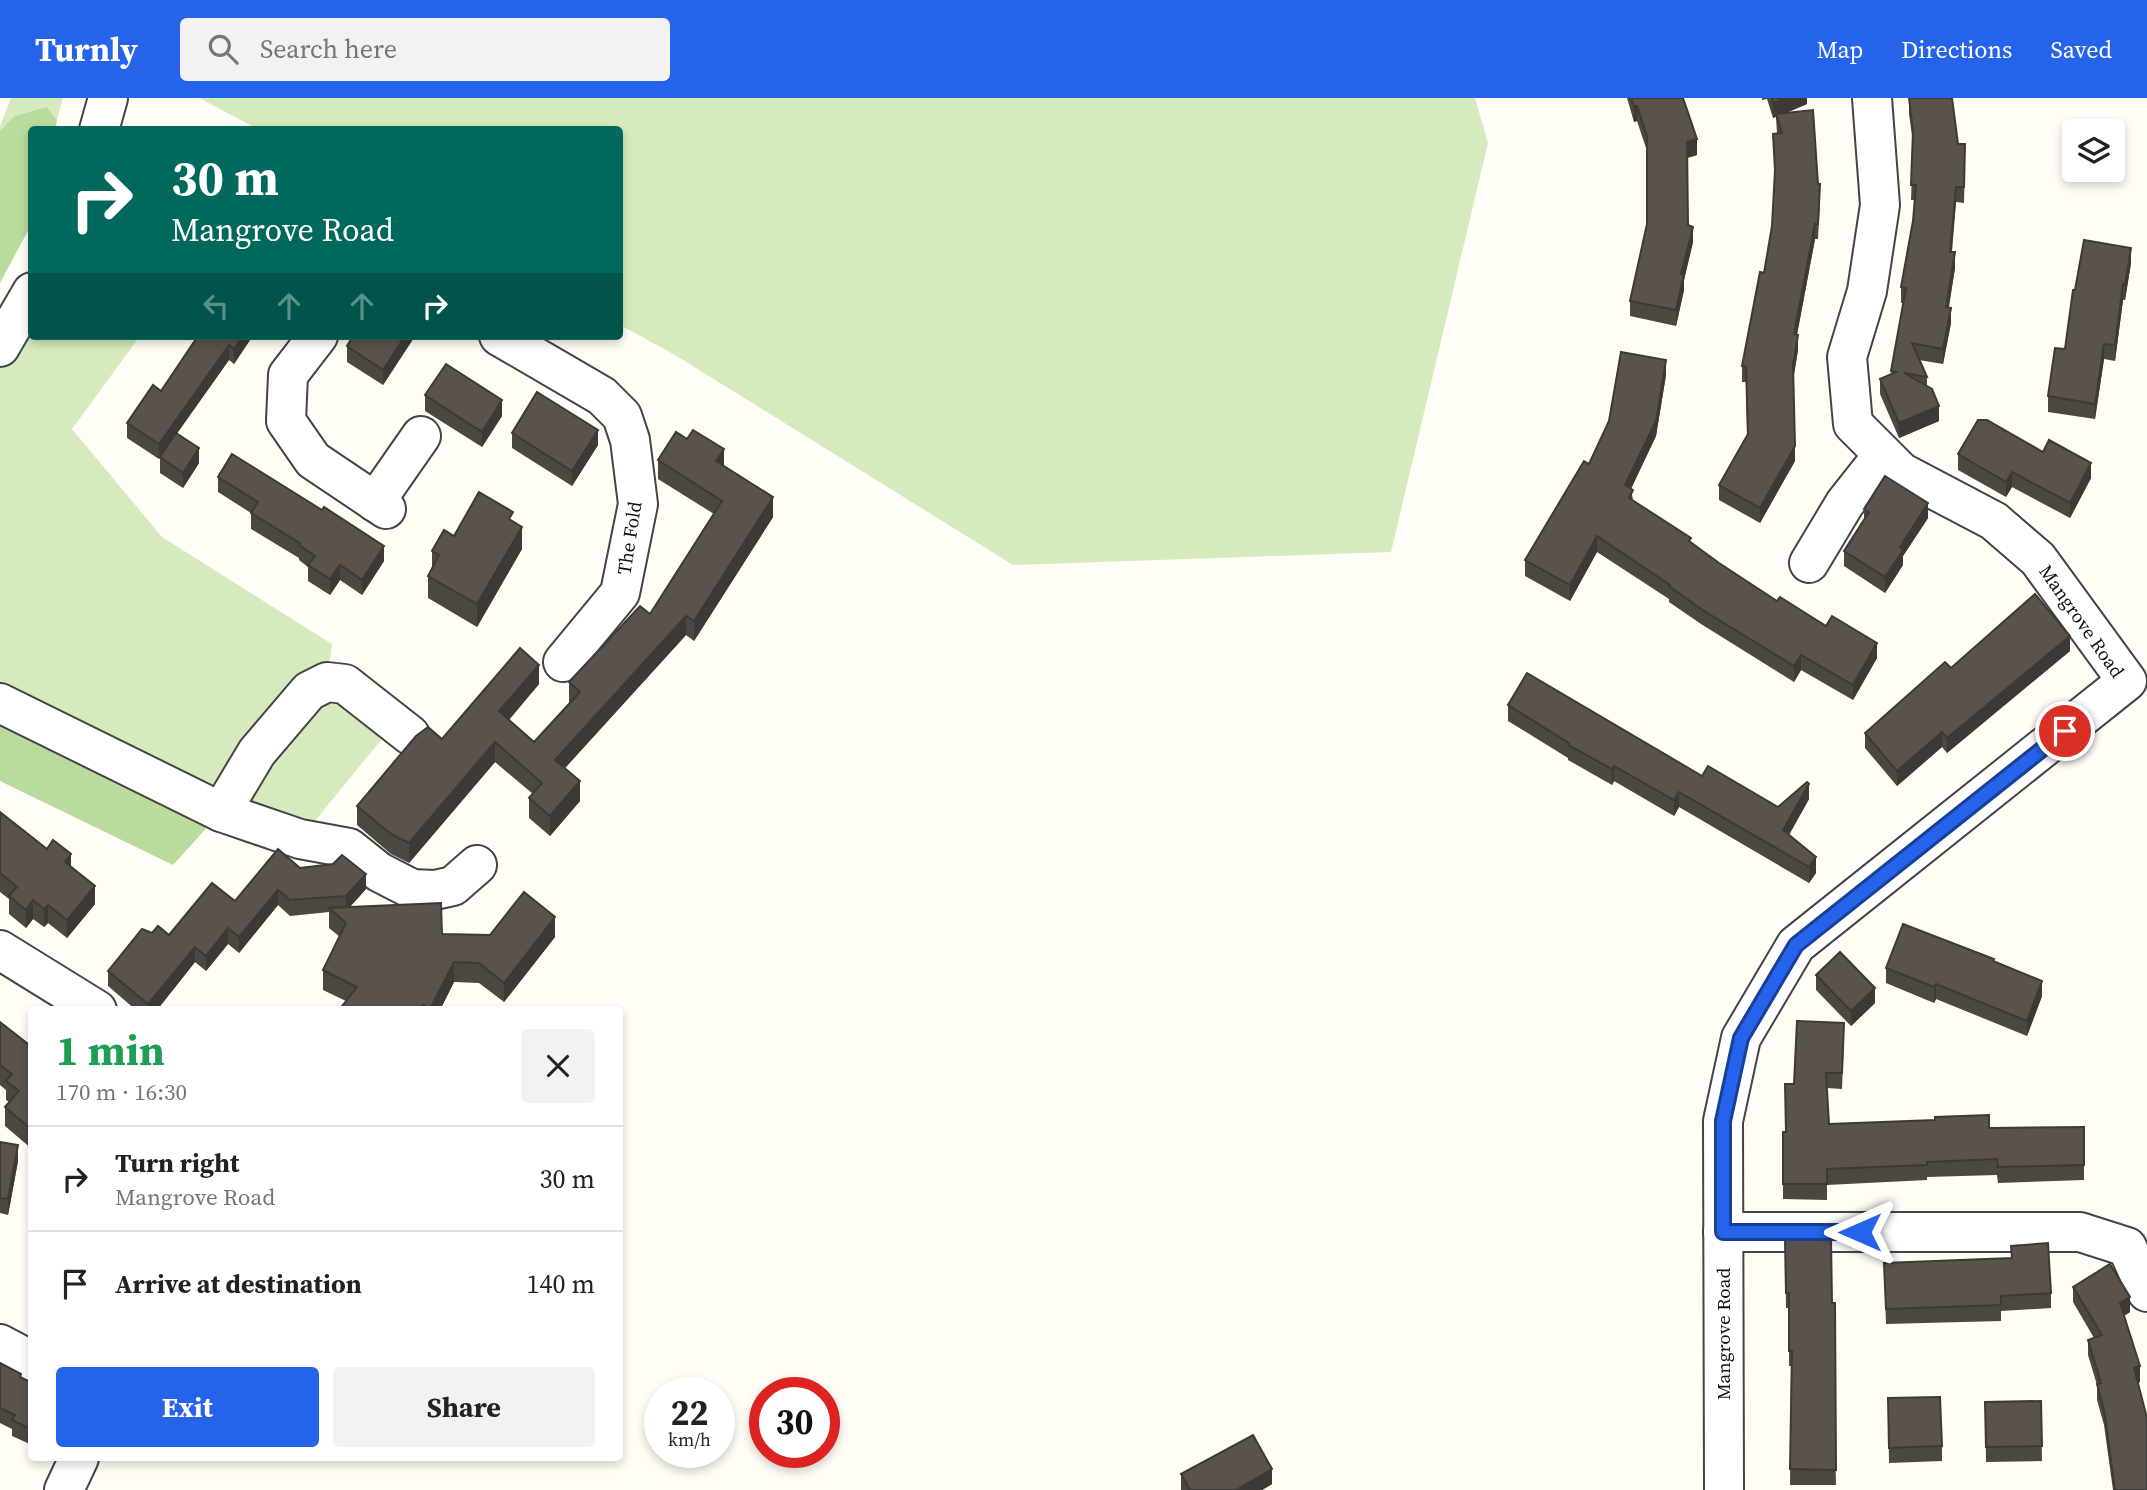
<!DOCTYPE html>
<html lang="en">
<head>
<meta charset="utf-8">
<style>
	:root { --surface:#fff; --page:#f2f2f2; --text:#222; --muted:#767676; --line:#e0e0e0; --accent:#2563eb }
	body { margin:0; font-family:"Source Serif 4",serif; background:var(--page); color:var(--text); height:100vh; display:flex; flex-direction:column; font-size:26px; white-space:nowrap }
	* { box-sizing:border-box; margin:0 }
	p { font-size:23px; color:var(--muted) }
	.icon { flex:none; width:38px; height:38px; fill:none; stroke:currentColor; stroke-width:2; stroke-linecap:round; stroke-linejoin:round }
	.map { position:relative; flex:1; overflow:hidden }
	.panel { position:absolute; left:28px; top:908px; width:595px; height:455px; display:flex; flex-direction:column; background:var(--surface); border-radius:7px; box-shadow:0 4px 10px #0003 }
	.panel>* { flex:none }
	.guide { position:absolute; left:28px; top:28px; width:595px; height:214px; border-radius:7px; box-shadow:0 4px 10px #0003; background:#00695c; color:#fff; overflow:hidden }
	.tools { position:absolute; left:2062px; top:21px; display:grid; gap:14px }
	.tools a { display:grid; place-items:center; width:63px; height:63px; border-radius:7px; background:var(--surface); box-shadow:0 4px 10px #0003; font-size:35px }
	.speed { position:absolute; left:644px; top:1279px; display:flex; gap:14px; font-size:35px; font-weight:700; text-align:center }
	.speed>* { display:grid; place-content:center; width:91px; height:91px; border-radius:50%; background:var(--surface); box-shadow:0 4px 10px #0003; line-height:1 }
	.speed small { font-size:18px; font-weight:400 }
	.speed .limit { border:10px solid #d22; background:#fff; color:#111 }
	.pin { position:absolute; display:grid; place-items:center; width:60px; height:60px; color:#fff; margin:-30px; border:4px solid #fff; border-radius:50%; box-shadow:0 2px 7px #0007 }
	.me { position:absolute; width:77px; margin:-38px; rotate:270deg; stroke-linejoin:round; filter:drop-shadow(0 0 5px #0008) }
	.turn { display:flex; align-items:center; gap:24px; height:147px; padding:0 28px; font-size:32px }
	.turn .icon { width:91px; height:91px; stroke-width:2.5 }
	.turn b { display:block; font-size:49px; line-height:60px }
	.lanes { display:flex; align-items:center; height:66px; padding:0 28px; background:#0003; justify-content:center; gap:35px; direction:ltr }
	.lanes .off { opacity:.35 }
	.round { display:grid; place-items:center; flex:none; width:74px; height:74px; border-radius:7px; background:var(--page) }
	.overview { display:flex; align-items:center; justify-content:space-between; height:119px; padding:0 28px }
	h1 { font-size:42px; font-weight:700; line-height:52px; color:#1e9e55 }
	.action { display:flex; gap:14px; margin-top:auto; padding:14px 28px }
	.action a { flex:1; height:80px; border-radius:7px; background:var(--accent); color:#fff; font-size:28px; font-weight:700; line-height:80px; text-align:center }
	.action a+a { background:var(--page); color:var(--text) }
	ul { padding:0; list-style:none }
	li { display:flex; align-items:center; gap:21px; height:105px; padding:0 28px; border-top:2px solid var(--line) }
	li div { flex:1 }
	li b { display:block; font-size:26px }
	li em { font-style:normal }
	header { display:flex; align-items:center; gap:42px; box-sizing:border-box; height:98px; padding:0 35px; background:var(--accent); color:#fff }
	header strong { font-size:33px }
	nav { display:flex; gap:38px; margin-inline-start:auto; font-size:24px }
	.search { width:490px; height:63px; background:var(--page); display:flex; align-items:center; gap:18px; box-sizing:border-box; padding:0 24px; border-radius:7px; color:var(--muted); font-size:26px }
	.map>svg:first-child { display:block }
	.green { fill:#d5ebbd }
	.forest { fill:#b9dc9c }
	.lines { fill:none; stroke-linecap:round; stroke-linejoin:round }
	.minor-casing { stroke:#444; stroke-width:42 }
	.minor { stroke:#fff; stroke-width:38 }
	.wall { fill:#4d4742 }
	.shaded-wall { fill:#3f3936 }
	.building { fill:#5a524d; stroke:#3f3936; stroke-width:2 }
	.route-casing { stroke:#184099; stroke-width:18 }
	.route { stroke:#2563eb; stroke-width:12 }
	.labels { text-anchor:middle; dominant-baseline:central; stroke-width:7; stroke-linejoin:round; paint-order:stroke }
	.street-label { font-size:19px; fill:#111; stroke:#fff }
</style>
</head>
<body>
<header>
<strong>Turnly</strong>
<div class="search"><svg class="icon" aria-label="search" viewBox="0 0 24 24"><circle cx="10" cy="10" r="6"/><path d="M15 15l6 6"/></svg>Search here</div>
<nav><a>Map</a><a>Directions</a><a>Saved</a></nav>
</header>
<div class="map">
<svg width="2147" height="1392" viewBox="0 0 2147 1392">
	<rect width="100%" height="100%" fill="#fffdf5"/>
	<g class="green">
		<polygon points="11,0 63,0 57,22 47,9 0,33 0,28"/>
		<polygon points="199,0 1475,0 1488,45 1391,454 1013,467 675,257 620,227 620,32 258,31"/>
		<polygon points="31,194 32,238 140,238 72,331 162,439 332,546 327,584 395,625 300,741 0,605 0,249"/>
	</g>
	<g class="forest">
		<polygon points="47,9 57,22 55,31 32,32 31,127 0,185 0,33 15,18"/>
		<polygon points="0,605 221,714 173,767 0,683"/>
	</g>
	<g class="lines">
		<defs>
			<g id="minor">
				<polyline points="99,32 108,0"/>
				<polyline points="318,238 288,277 286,323 313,362 386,411"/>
				<polyline points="499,238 602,298 622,318 630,342 638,406 620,495 563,564"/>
				<polyline points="0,249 32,194"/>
				<polyline points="375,404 421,338"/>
				<polyline points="1809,465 1845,405 1883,357"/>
				<polyline points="0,605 221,714 300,741 349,750 379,774 412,791 435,792 453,788 477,767"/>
				<polyline points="221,714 257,654 309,593 327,584 345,586 410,637"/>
				<polyline points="0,852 97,912"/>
				<polyline points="1723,1134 2080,1134 2127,1149 2147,1194"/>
				<polyline points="0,1246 32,1263"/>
				<polyline points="64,1392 79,1360"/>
				<polyline points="1724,1392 1723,1023 1741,940 1796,847 2127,583 2038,461 1994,423 1901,374 1853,326 1847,259 1867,193 1880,107 1872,0"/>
			</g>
		</defs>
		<use href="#minor" class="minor-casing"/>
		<use href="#minor" class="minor"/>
	</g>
	<g class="wall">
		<polygon points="1627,0 1683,0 1697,57 1687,60 1688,127 1693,144 1684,182 1684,192 1676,228 1630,218 1630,203 1647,127 1647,53 1637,23 1634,24"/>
		<polygon points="1762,0 1807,0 1807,6 1784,16 1818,86 1820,102 1818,141 1815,141 1797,237 1798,252 1793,281 1795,363 1760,425 1719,402 1719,387 1747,337 1746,284 1742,284 1742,268 1764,175 1772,128 1775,81 1773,36 1777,36 1776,19 1773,20 1767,1 1762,2"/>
		<polygon points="1909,0 1958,46 1965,62 1964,105 1956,104 1952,154 1955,170 1949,209 1951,225 1943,266 1919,262 1927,279 1927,288 1939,323 1899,340 1880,296 1880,281 1891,276 1903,205 1901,205 1901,189 1913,123 1915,102 1911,102 1913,45 1909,16"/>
		<polygon points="2131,165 2125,202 2123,202 2115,263 2104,261 2095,321 2048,314 2048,298 2065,251 2075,192"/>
		<polygon points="195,238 252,238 252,239 234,266 229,262 177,335 199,365 183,390 160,375 160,360 159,361 127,340 127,325 161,293 196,240"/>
		<polygon points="353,238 415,238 383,287 347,264 347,248"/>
		<polygon points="1666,277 1656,338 1631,391 1633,402 1719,465 1777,503 1877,560 1853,602 1801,572 1794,584 1701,526 1669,504 1669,501 1597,454 1570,503 1525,478 1525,462 1589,366"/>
		<polygon points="425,297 502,318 482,349 425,313"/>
		<polygon points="512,335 598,347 572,388 512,350"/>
		<polygon points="2043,354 2091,380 2070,420 2012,389 2006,399 1958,372 1958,356"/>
		<polygon points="658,362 724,368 773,419 694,543 686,537 565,670 580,703 550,738 529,720 529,700 533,696 495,664 409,765 391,756 357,727 357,708 442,641 539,586 509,622 534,644 570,605 569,604 569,584 650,516 714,416 658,381"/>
		<polygon points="218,379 384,463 362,497 340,482 330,497 308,483 308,469 299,462 299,460 251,431 251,415 218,394"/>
		<polygon points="1864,411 1928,420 1903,458 1903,467 1885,495 1844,468 1844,453 1864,422"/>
		<polygon points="513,423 522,451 477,529 428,500 428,478 432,470 432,453 454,438"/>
		<polygon points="2070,553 1947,655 1942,649 1897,688 1865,650 1865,635 1951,570"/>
		<polygon points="1508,607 1702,678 1778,709 1809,701 1789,737 1816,775 1809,785 1679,709 1674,718 1614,683 1612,687 1568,662 1568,660 1508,623"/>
		<polygon points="0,714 71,769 95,806 67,840 48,825 44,829 33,821 26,830 9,816 9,801 0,794"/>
		<polygon points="300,770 366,791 350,809 442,836 555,839 504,904 479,885 454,884 440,912 339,912 346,903 323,892 323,872 340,839 329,830 329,814 290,818 278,807 239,855 228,846 206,873 195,864 157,912 136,912 108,888 108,873 152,835 169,837"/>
		<polygon points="1994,864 2042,898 2027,938 1936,901 1934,905 1886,885 1886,870"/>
		<polygon points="1816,877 1875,905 1851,928 1816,892"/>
		<polygon points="0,924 32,949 32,1051 5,1028 5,1009 9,1004 6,1002 6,992 0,987"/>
		<polygon points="1844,940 1842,991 1827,990 1829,1026 1989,1030 2084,1029 2084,1082 1998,1085 1997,1077 1927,1079 1927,1082 1827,1087 1827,1102 1783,1101 1783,1034 1786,1034 1785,986 1794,986"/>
		<polygon points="0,1044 18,1063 8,1117 0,1115"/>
		<polygon points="1785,1142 1832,1205 1836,1387 1790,1387 1791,1268 1789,1268 1789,1210 1786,1210"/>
		<polygon points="2011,1148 2051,1195 2051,1210 2001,1213 2001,1223 1886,1226 1884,1165 2011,1160"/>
		<polygon points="2073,1189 2130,1214 2124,1218 2140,1284 2138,1285 2147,1392 2113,1392 2104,1327 2097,1302 2097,1287 2088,1257 2088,1242 2094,1240 2073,1204"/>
		<polygon points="0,1265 21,1280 32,1285 32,1347 12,1338 12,1331 0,1325"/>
		<polygon points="1888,1300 1942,1348 1942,1363 1889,1365"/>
		<polygon points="2041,1303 2042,1363 1986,1364 1985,1304"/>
		<polygon points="1181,1376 1272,1386 1262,1392 1181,1392"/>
	</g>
	<g class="shaded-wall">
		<polygon points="1785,0 1807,0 1807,6 1773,20 1773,5"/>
		<polygon points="1634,8 1637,8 1637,23 1634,24"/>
		<polygon points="1697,41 1697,57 1687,60 1687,44"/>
		<polygon points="1956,89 1956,104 1950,169 1950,154"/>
		<polygon points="1815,126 1815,141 1794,252 1794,236"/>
		<polygon points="1693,129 1693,144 1684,182 1684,192 1676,228 1676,212 1681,176"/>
		<polygon points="2131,150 2131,165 2125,202 2125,187"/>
		<polygon points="1955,154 1955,170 1946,224 1946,209"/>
		<polygon points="2123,186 2123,202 2115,263 2115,247"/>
		<polygon points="1951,210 1951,225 1943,266 1943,251"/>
		<polygon points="1798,237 1798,252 1793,283 1793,267"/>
		<polygon points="243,238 252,238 252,239 234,266 234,251"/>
		<polygon points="405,238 415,238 383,287 383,272"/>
		<polygon points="2104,246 2104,261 2095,321 2095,306"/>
		<polygon points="229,247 229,262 159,361 159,346"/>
		<polygon points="1666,262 1666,277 1656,338 1625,403 1625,387"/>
		<polygon points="502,302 502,318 482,349 482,334"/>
		<polygon points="1939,308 1939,323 1899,340 1899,325"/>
		<polygon points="598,332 598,347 572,388 572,373"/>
		<polygon points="1795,348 1795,363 1760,425 1760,410"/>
		<polygon points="199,350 199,365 183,390 183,375"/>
		<polygon points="724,351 724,371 716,363"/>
		<polygon points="2091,365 2091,380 2070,420 2070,405"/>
		<polygon points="2012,374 2012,389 2006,399 2006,384"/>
		<polygon points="773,399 773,419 694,543 694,523"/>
		<polygon points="1928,405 1928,420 1903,458 1903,467 1885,495 1885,479 1900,449"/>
		<polygon points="522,429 522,451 477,529 477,506"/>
		<polygon points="1597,438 1597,454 1570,503 1570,487"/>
		<polygon points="384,448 384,463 362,497 362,482"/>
		<polygon points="340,467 340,482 330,497 330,481"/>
		<polygon points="686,518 686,537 555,681 555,662"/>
		<polygon points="2070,538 2070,553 1947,655 1947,640"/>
		<polygon points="1877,545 1877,560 1853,602 1853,587"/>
		<polygon points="1801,557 1801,572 1794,584 1794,568"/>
		<polygon points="539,567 539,586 499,633 499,613"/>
		<polygon points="1942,634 1942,649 1897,688 1897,673"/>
		<polygon points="495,644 495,664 409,765 409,745"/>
		<polygon points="1614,668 1614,683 1612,687 1612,671"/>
		<polygon points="580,683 580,703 550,738 550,718"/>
		<polygon points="1809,686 1809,701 1783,747 1783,732"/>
		<polygon points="1679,694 1679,709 1674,718 1674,702"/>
		<polygon points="71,756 71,775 65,764"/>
		<polygon points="1816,759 1816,775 1809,785 1809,769"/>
		<polygon points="366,776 366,791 346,813 346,798"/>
		<polygon points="95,788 95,806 67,840 67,822"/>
		<polygon points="278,792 278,807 239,855 239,839"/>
		<polygon points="33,802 33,821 26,830 26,812"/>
		<polygon points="48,807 48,825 44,829 44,811"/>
		<polygon points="555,819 555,839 504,904 504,885"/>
		<polygon points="228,830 228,846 206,873 206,858"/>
		<polygon points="195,849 195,864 157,912 148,912 148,906"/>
		<polygon points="454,864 454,884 440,912 430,912"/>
		<polygon points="2042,883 2042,898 2027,938 2027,923"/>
		<polygon points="1936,886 1936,901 1934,905 1934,889"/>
		<polygon points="1875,890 1875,905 1851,928 1851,913"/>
		<polygon points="18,1047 18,1063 8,1117 8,1101"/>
		<polygon points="2130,1199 2130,1214 2120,1220 2120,1205"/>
		<polygon points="2140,1268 2140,1284 2134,1286 2134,1270"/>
		<polygon points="1272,1371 1272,1386 1262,1392 1236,1392"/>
	</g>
	<g class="building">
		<polygon points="1631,0 1683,0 1697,41 1687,44 1688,127 1693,129 1681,176 1684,176 1676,212 1630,203 1647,126 1647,38 1637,8 1634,8"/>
		<polygon points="1772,0 1785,0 1773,5"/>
		<polygon points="1909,0 1952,0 1958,46 1965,46 1964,89 1956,89 1950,154 1955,154 1946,209 1951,210 1943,251 1912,245 1927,279 1904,275 1932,291 1939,308 1899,325 1880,281 1896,274 1891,273 1906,190 1901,189 1913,123 1916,87 1911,87 1913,33"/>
		<polygon points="1813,12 1818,86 1820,86 1818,126 1815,126 1794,236 1798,237 1793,267 1795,348 1760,410 1719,387 1748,336 1746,269 1742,268 1760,174 1764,175 1772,128 1775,72 1773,36 1782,35 1776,16"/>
		<polygon points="2084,142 2131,150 2125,187 2123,186 2115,247 2104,246 2095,306 2048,298 2055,250 2065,251 2073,192 2075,192"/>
		<polygon points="198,238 243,238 234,251 229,247 159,346 127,325 153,287 161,293"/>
		<polygon points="353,238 405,238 383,272 347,248"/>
		<polygon points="1621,254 1666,262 1656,323 1625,387 1633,392 1629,400 1691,440 1689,443 1719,465 1777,503 1780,499 1826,528 1832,518 1877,545 1853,587 1801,557 1794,568 1701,511 1669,488 1670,487 1597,438 1570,487 1525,462 1584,363 1589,366 1609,323"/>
		<polygon points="446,266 502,302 482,334 425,297"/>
		<polygon points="537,294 598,332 572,373 512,335"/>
		<polygon points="1978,322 1987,322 2043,354 2049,342 2091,365 2070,405 2012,374 2006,384 1958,356"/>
		<polygon points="693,332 724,351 716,363 773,399 694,523 686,518 555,662 580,683 550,718 529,700 542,685 495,644 409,745 391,736 357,708 416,638 428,629 442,641 520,550 539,567 499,613 534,644 580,594 569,584 640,508 650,516 722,403 658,362 676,334 687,341"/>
		<polygon points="176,335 199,350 183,375 160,359"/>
		<polygon points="232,356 322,412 324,409 384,448 362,482 340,467 330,481 308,467 315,458 299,447 300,445 251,415 258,404 218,379"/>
		<polygon points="1885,378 1928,405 1900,449 1903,452 1885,479 1844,453 1869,414 1864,411"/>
		<polygon points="479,394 513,414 509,421 522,429 477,506 428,478 439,457 432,453 444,432 454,438"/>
		<polygon points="2035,496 2070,538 1947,640 1942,634 1897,673 1865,635 1945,564 1951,570"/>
		<polygon points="1527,575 1702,678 1708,668 1778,709 1807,684 1809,686 1783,732 1816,759 1809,769 1679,694 1674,702 1614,668 1612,671 1568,647 1569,645 1508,607"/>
		<polygon points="0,714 47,751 53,742 71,756 65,764 95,788 67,822 48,807 44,811 33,802 26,812 9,798 17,789 0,775"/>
		<polygon points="278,751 300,770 333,766 342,757 366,776 346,798 290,802 278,792 239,839 228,830 206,858 195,849 148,906 108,873 142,831 152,835 158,828 169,837 212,785 235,803"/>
		<polygon points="524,794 555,819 504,885 479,865 454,864 430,911 423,907 420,912 339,912 357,889 323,872 346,825 329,810 441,805 442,836 490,837"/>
		<polygon points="1903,826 1994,861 1993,863 2042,883 2027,923 1936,886 1934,889 1886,870"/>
		<polygon points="1840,854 1875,890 1851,913 1816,877"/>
		<polygon points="1797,923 1844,925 1842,975 1826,975 1829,1026 1935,1022 1935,1019 1989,1017 1989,1030 2084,1029 2084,1067 1998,1069 1997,1061 1927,1064 1927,1067 1827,1071 1827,1086 1783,1086 1783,1034 1786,1034 1785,986 1794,986"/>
		<polygon points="0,924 32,949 32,1032 5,1009 19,993 6,983 12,976 0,967"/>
		<polygon points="0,1044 18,1047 8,1101 0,1100"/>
		<polygon points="1831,1141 1832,1205 1835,1205 1836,1372 1790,1371 1792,1253 1789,1253 1789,1195 1786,1195 1785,1142"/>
		<polygon points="2048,1145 2051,1195 2001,1198 2001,1207 1886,1211 1884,1165 2012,1160 2011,1148"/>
		<polygon points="2110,1166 2130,1199 2120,1205 2140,1268 2134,1270 2147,1320 2147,1392 2115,1392 2104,1312 2097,1286 2101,1285 2088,1242 2102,1237 2073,1189"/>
		<polygon points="0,1265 21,1276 20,1279 32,1285 32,1332 12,1322 15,1317 0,1310"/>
		<polygon points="1940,1299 1942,1348 1889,1350 1888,1300"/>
		<polygon points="2041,1303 2042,1348 1986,1349 1985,1304"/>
		<polygon points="1253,1337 1272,1371 1236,1392 1190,1392 1181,1376"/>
	</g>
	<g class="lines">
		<defs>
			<polyline id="route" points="1860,1134 1723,1134 1723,1023 1741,940 1796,847 2065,633"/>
		</defs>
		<use href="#route" class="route-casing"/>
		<use href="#route" class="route"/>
	</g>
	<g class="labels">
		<g class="street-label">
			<text transform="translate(629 440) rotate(-81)">The Fold</text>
			<text transform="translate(2082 523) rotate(55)">Mangrove Road</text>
			<text transform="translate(1723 1236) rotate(-90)">Mangrove Road</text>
		</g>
	</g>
</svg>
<div class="tools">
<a><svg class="icon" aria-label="layers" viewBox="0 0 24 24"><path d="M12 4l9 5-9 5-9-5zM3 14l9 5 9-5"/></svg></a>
</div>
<div class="speed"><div>22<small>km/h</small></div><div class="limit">30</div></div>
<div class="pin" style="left:2065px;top:633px;background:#d93025"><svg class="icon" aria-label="arrive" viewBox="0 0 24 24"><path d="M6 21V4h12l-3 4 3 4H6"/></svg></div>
<svg class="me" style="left:1860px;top:1134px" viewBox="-20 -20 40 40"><path d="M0-17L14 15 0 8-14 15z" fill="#2563eb" stroke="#fff" stroke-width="4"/></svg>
<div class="guide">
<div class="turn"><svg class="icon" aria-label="right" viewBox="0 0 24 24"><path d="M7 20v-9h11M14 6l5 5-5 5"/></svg><div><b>30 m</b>Mangrove Road</div></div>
<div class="lanes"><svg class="icon off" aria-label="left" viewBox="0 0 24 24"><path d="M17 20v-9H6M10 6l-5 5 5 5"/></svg><svg class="icon off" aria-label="ahead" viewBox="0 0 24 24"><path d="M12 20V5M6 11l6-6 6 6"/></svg><svg class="icon off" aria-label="ahead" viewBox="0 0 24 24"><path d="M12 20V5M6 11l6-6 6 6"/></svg><svg class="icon" aria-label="right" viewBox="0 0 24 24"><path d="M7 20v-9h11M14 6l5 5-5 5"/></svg></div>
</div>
<section class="panel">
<div class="overview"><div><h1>1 min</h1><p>170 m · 16:30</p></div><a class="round"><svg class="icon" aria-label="close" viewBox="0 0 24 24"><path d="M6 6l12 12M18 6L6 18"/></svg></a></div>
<ul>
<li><svg class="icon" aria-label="right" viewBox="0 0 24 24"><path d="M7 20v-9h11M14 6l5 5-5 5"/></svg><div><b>Turn right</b><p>Mangrove Road</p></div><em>30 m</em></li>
<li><svg class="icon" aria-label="arrive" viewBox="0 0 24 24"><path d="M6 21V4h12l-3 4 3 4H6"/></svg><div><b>Arrive at destination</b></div><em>140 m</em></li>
</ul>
<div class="action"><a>Exit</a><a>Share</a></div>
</section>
</div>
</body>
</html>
